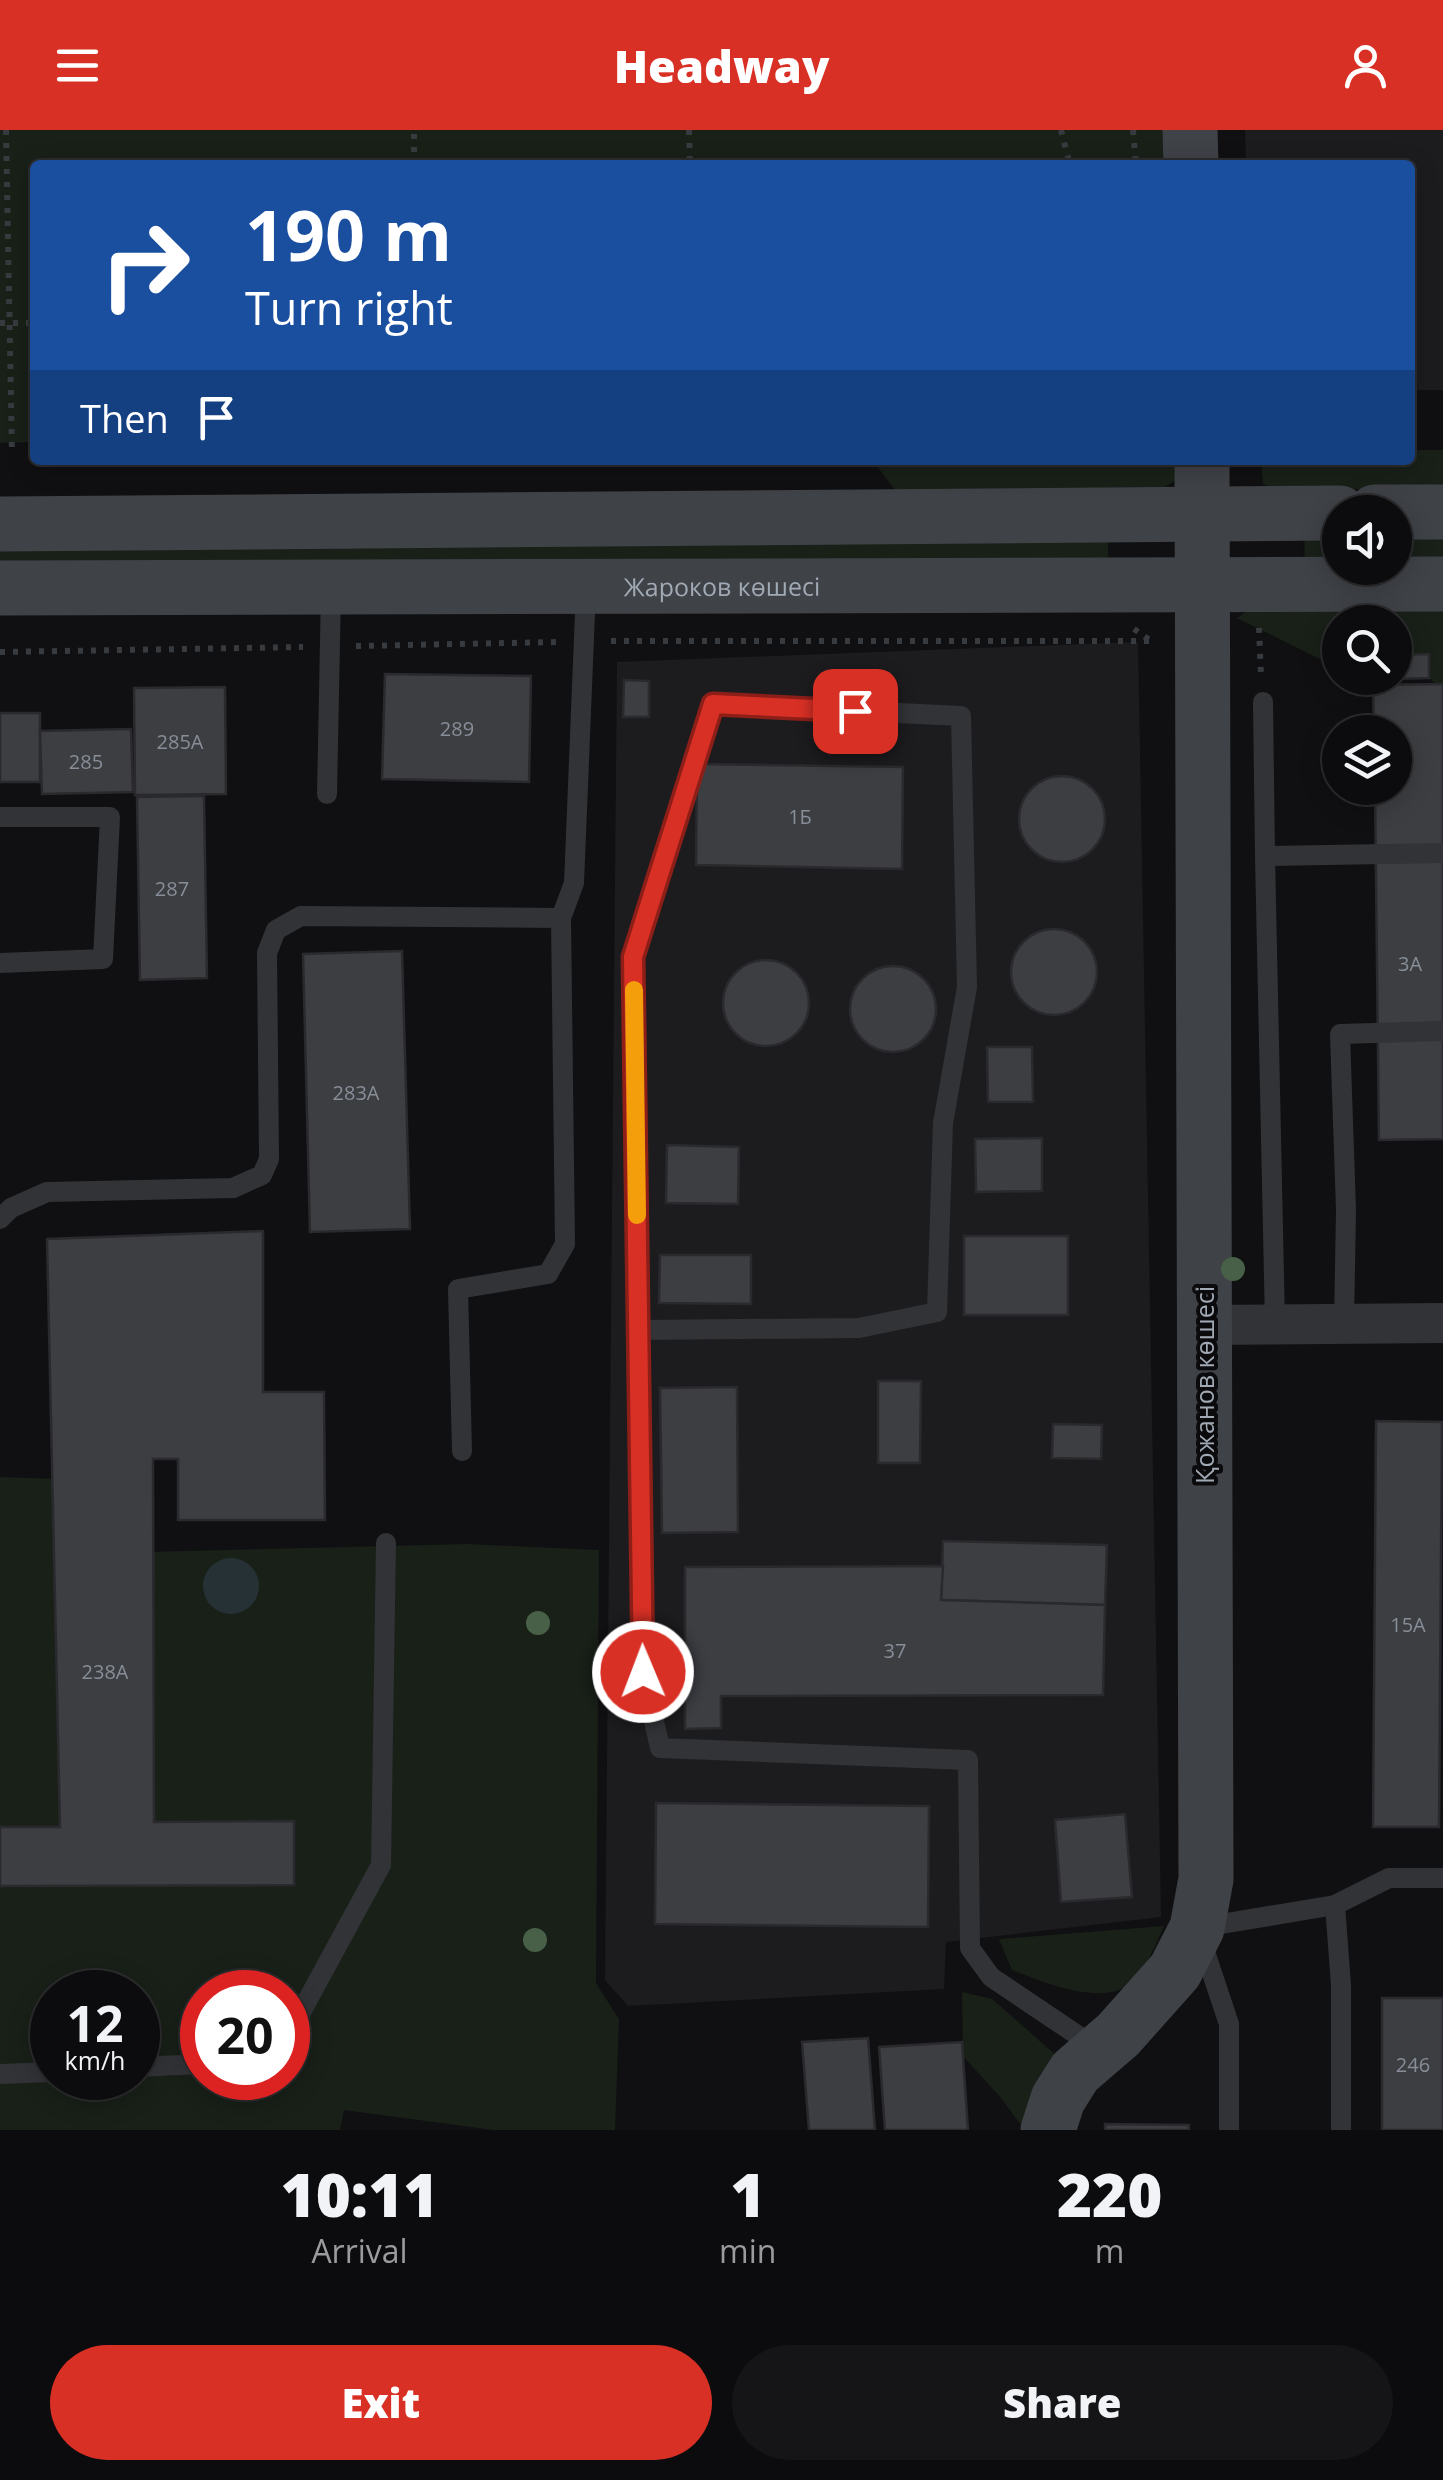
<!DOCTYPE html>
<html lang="en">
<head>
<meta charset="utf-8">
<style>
	:root { --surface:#0c0c0e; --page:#151517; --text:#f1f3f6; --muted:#9a9b9e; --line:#2c2c2e; --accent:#d93025 }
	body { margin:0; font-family:"Open Sans",sans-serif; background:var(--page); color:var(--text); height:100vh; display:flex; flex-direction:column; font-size:38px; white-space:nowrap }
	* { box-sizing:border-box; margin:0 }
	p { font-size:32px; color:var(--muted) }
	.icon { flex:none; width:55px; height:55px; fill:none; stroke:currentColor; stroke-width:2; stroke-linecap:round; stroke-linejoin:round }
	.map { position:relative; height:2000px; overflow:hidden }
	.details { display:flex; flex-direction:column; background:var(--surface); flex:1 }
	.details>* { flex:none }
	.top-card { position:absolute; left:30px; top:30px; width:1385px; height:305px; border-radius:10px; box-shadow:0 5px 25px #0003,0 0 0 2px var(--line); background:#1a4fa0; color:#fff; overflow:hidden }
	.fabs { position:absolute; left:1322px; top:365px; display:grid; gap:20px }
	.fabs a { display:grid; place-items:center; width:90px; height:90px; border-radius:50%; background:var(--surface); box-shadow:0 5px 25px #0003,0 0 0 2px var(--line); font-size:50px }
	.speed { position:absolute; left:30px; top:1840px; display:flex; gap:20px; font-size:50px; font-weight:700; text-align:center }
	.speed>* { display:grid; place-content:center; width:130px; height:130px; border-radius:50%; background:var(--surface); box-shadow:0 5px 25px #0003,0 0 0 2px var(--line); line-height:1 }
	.speed small { font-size:25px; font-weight:400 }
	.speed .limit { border:15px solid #d22; background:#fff; color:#111 }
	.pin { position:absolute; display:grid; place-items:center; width:85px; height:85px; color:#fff; margin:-42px; border-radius:20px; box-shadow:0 5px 15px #0006 }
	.me { position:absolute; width:110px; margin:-55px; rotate:359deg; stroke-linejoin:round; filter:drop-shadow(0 0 8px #0008) }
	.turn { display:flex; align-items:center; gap:35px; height:210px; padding:0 50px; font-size:45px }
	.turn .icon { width:130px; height:130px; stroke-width:2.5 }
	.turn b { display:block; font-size:70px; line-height:85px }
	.then { display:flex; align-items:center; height:95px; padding:0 50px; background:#0003; gap:20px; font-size:38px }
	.eta { display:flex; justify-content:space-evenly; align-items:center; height:170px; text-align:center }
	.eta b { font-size:60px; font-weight:800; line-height:70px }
	.action { display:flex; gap:20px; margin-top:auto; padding:20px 50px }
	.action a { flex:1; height:115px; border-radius:60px; background:var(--accent); color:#fff; font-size:40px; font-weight:800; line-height:115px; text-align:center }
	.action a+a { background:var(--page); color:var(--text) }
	header { display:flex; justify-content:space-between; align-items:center; height:130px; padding:0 50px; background:var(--accent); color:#fff; font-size:45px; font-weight:800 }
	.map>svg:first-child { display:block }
	.built { fill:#1c1c1f }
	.green { fill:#182018; fill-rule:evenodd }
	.water { fill:#263136 }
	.building { fill:#3c3e42; stroke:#2a2a2e; stroke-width:2.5 }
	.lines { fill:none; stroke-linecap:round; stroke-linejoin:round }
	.path { stroke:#373a3e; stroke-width:6; stroke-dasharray:5 8; stroke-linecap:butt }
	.lane { stroke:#313337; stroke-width:20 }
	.street { stroke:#313337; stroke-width:40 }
	.secondary { stroke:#3f4247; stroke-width:55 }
	.tree { fill:#496048 }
	.route-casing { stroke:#8d1f18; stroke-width:25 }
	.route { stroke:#d93025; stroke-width:18 }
	.slow { stroke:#f59e0b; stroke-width:18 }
	.labels { text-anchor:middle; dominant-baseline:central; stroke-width:8; stroke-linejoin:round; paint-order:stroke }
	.number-label { font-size:20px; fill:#878e98 }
	.street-label { font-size:25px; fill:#a0a9b4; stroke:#0b0b0d }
</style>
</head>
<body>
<header><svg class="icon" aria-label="menu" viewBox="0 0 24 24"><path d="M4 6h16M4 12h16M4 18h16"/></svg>Headway<svg class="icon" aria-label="person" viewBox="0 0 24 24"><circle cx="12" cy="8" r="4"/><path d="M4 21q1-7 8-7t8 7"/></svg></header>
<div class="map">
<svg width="1443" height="2000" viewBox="0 0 1443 2000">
	<rect width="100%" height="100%" fill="#101012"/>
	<g class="built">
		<polygon points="1245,0 1443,0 1443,260 1410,260 1410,35 1246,35"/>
		<polygon points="1138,512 1161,1787 946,1812 944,1859 628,1876 605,1850 617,532"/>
	</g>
	<g class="green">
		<polygon points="0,0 1174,0 1175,35 35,35 35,312 0,313"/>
		<polygon points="1410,320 1443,320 1443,358 1277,360 1263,354 1261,330 1410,330"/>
		<polygon points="872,330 1184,330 1175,351 1164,357 896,361"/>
		<polygon points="1395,382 1443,382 1443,454 1305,455 1304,383 1340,383 1340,438 1395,438"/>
		<polygon points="1108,396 1108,437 0,438 0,404"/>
		<polygon points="1253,477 1443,479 1443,554 1436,554 1429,548 1428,524 1395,525 1395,492 1340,492 1340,539 1237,488"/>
		<path d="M0,1347L59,1349L66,1424L467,1414L599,1420L596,1853L619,1889L615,2000H493L344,1980L340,2000H0ZM52,1862H138V1948H52ZM202,1862H288V1948H202Z"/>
		<path d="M1164,1796C1156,1814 1147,1837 1133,1851C1106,1879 1042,1852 1012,1840L999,1809Z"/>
		<polygon points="962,1862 992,1869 1058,1927 1025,2000 1001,1968 963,1926"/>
	</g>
	<circle class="water" cx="231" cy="1456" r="28"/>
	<g class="building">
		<polygon points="1429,524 1429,548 1391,549 1395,548 1395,525"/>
		<polygon points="385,544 531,546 529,652 382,649"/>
		<polygon points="624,550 649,551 649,587 623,587"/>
		<polygon points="1443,554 1443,1009 1379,1010 1375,658 1395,658 1395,602 1374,602 1373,555"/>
		<polygon points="225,557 226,664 135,665 134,558"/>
		<rect x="0" y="583" width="40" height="69"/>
		<polygon points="131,599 133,662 42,664 40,601"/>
		<polygon points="697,634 903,637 902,739 696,735"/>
		<circle cx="1062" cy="689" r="43"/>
		<polygon points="204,666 207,848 140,850 137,667"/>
		<circle cx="1054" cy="842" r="43"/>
		<polygon points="402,821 410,1099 310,1102 303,824"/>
		<circle cx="766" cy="873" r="43"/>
		<circle cx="893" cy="879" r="43"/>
		<polygon points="987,917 1032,917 1033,972 988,972"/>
		<polygon points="1042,1008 1042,1061 976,1062 975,1009"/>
		<polygon points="667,1015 739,1017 738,1074 666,1073"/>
		<polygon points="263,1101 263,1262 324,1262 325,1390 178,1390 178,1329 153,1329 154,1692 294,1691 294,1755 0,1756 0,1697 60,1697 47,1109"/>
		<rect x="964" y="1106" width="104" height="79"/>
		<polygon points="660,1125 751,1125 751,1174 659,1173"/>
		<polygon points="878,1251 921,1251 920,1333 878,1333"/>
		<polygon points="737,1257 738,1402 662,1403 660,1258"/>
		<polygon points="1376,1291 1442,1292 1439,1697 1373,1697"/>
		<polygon points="1053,1294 1102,1295 1101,1329 1052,1328"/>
		<polygon points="943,1411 1107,1415 1105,1475 941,1470"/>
		<polygon points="943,1436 941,1470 1105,1475 1103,1565 721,1566 721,1598 685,1599 685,1437"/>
		<polygon points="656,1673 929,1676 928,1797 655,1794"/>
		<polygon points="1125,1684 1132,1767 1061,1772 1055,1690"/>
		<rect x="1382" y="1868" width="61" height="132"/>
		<polygon points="868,1908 875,2000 809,2000 802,1912"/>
		<polygon points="962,1912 968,2000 885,2000 879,1917"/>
		<polygon points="1105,1994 1189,1995 1189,2000 1105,2000"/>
	</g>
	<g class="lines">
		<g class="path">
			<polyline points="6,0 12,325"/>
			<polyline points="689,0 690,35"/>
			<polyline points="1061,0 1070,35"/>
			<polyline points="1133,0 1136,35"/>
			<polyline points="414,35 414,0"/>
			<polyline points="0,193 35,193"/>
			<polyline points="1259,498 1261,546"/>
			<polyline points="1134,499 1155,514"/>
			<polyline points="611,511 1153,511"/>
			<polyline points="356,516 558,512"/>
			<polyline points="0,522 303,517"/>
		</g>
		<g class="lane">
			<polyline points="1263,572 1265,726 1443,723"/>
			<polyline points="327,664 331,461"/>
			<polyline points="0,687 110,687 103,829 0,833"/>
			<polyline points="1265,726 1275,1194"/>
			<polyline points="0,1089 11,1078 47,1062 233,1058 262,1045 269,1029 267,823 276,800 301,786 561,788 574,753 586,459"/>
			<polyline points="1344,1194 1346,1080 1340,904 1443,901"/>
			<polyline points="639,1200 859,1198 937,1182 943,993 967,857 961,586 713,574 633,827 643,1542 660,1618 968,1630 970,1818 991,1847 1098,1919"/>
			<polyline points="462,1321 458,1159 548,1144 565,1114 561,788"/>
			<polyline points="1335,1775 1341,1855 1341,2000"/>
			<polyline points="288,1906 381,1735 386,1413"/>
			<polyline points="138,1937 202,1934"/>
			<polyline points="0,1944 52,1942"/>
			<polyline points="1229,2000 1229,1894 1197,1798 1335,1775 1389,1748 1443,1748"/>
		</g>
		<polyline class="street" points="1204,1195 1443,1193"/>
		<g class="secondary">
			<polyline points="1190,0 1191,35"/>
			<polyline points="1375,382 1443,382"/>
			<polyline points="0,394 1340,383"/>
			<path id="s1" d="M0,458L1443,454"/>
			<polyline points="1048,2000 1058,1969 1075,1942 1118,1905 1175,1841 1197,1798 1206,1749 1202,330"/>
		</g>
	</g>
	<g class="tree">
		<circle cx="1233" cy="1139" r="12"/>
		<circle cx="538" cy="1493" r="12"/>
		<circle cx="535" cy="1810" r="12"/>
	</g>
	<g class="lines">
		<defs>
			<polyline id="route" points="643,1542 633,827 713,574 855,581"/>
		</defs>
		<use href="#route" class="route-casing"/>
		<use href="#route" class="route"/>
		<polyline class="slow" points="634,860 637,1085"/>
	</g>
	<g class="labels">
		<g class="number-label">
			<text x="457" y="598">289</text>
			<text x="180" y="611">285А</text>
			<text x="86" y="631">285</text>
			<text x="800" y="686">1Б</text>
			<text x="172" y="758">287</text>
			<text x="1410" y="833">3А</text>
			<text x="356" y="962">283А</text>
			<text x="1408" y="1494">15А</text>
			<text x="895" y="1520">37</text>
			<text x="105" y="1541">238А</text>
			<text x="1413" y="1934">246</text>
		</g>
		<g class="street-label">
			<text stroke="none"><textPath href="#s1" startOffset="722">Жароков көшесі</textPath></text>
			<text transform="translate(1204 1255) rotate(-90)">Қожанов көшесі</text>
		</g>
	</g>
</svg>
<div class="fabs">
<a><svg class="icon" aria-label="sound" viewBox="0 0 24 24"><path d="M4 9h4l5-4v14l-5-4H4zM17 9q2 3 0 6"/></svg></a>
<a><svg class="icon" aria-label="search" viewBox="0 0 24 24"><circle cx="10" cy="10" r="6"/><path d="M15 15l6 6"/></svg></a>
<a><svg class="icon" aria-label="layers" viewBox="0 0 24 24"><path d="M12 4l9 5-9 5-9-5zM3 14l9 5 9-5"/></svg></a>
</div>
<div class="speed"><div>12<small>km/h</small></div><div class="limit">20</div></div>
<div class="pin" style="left:855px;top:581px;background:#d93025"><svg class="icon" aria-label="arrive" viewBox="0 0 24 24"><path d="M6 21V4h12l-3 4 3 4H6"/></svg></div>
<svg class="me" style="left:643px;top:1542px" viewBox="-20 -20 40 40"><circle r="17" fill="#d93025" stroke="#fff" stroke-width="3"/><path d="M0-11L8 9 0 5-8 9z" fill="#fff"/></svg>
<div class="top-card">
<div class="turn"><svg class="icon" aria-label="right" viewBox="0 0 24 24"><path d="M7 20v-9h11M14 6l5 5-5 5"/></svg><div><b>190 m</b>Turn right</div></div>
<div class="then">Then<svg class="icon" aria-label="arrive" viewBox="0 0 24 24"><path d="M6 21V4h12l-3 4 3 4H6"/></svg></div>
</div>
</div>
<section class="details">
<div class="eta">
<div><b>10:11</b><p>Arrival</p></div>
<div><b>1</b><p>min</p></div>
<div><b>220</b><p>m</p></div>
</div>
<div class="action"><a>Exit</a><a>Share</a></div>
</section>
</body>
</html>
